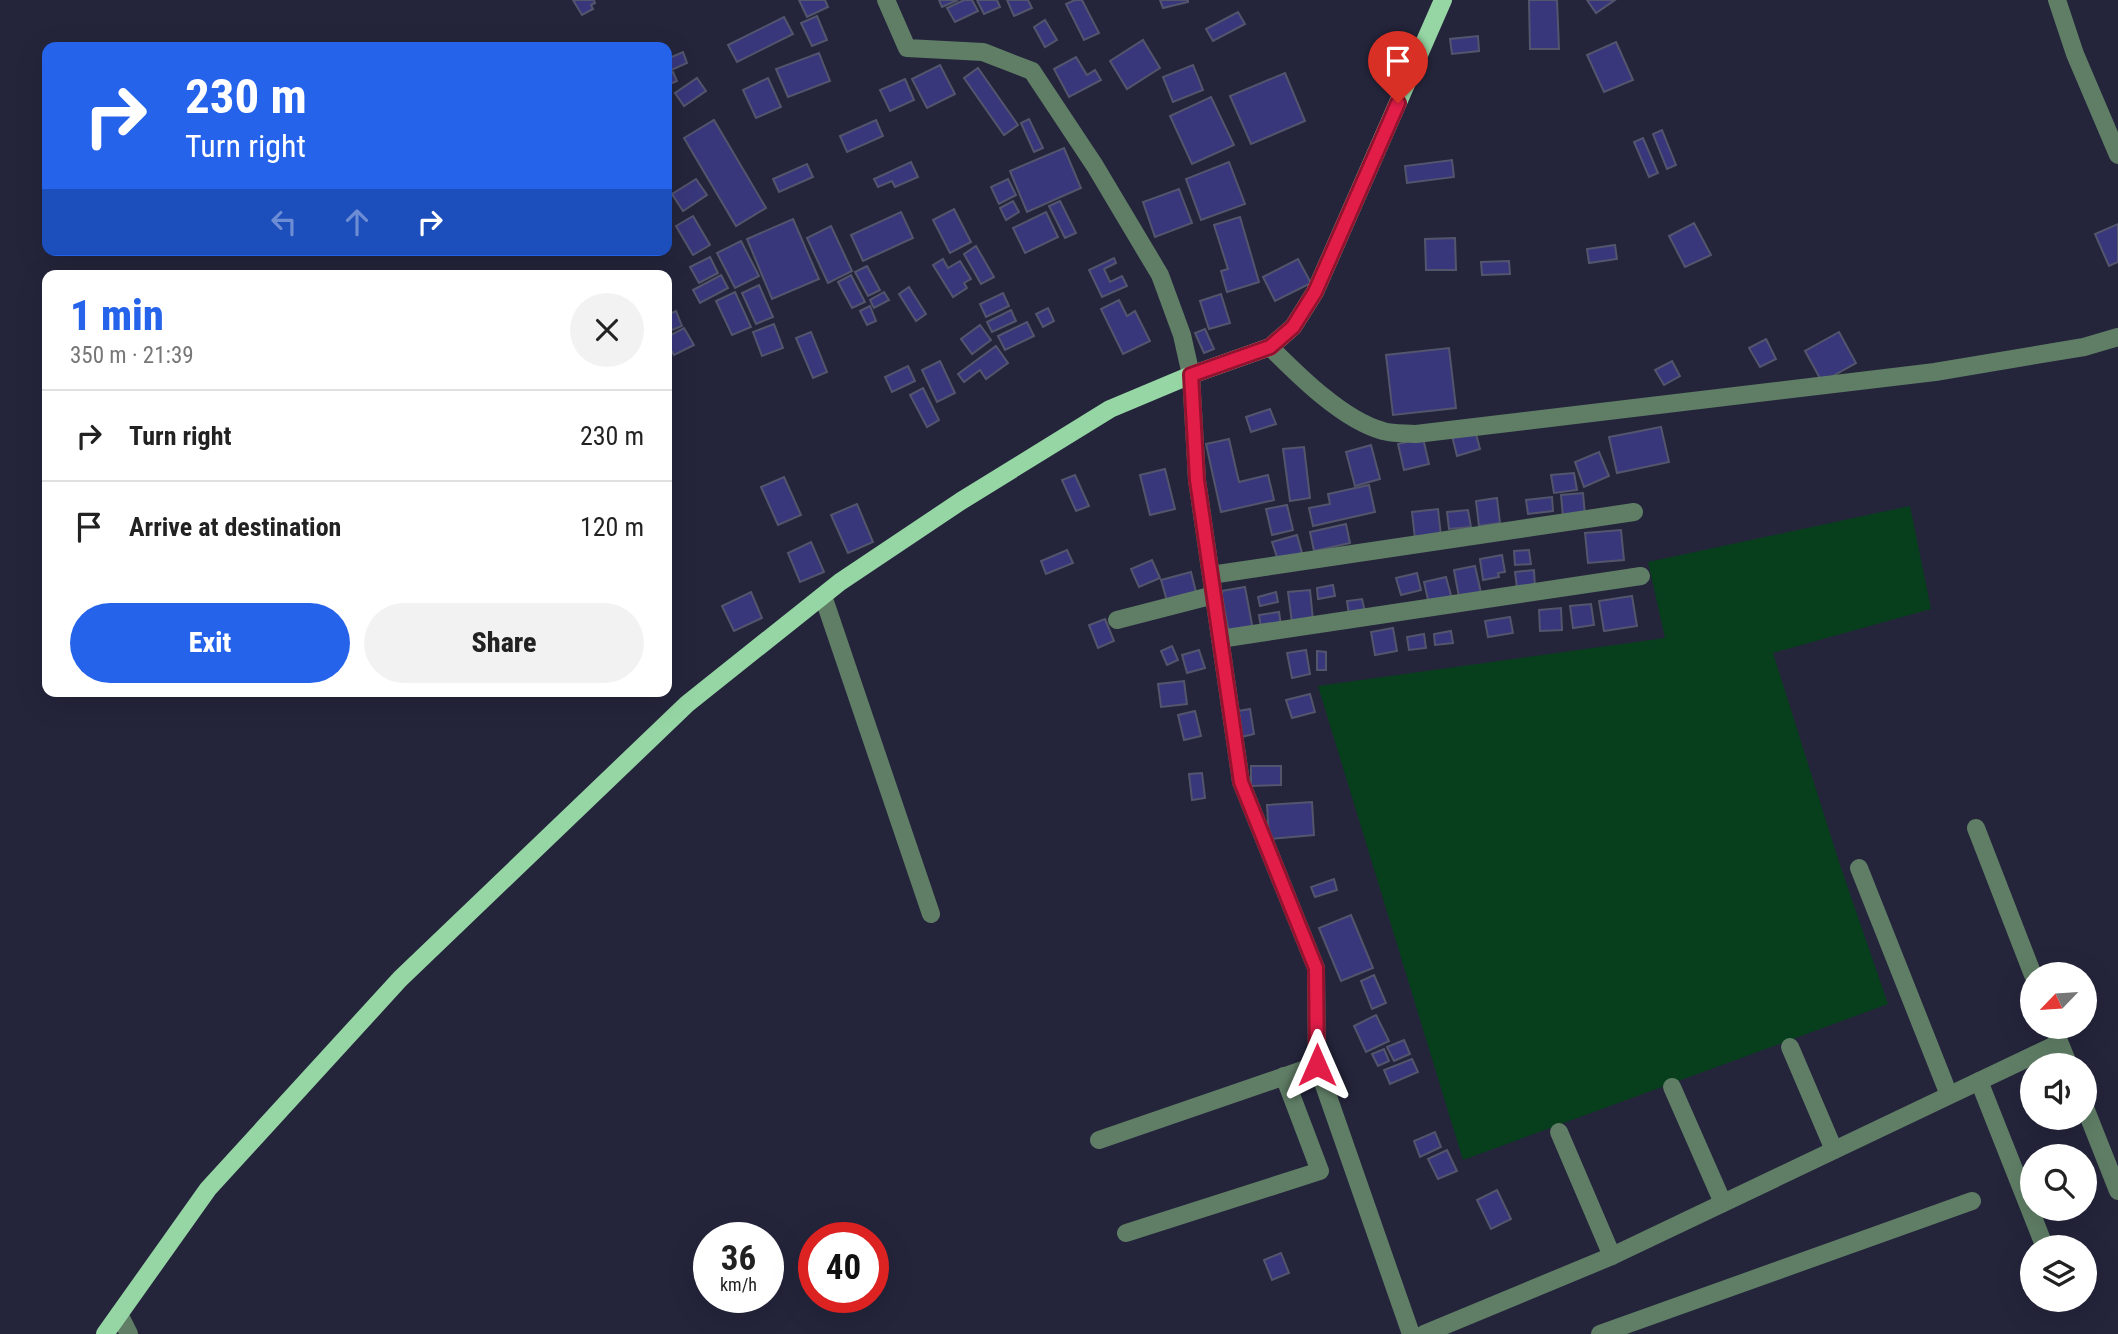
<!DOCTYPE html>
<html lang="en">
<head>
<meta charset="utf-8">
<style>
	:root { --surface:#fff; --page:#f2f2f2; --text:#222; --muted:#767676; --line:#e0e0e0; --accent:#2563eb }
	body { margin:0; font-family:"Roboto Condensed",sans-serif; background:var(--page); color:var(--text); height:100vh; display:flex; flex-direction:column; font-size:26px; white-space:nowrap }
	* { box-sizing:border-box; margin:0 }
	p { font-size:23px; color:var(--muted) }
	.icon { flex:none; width:38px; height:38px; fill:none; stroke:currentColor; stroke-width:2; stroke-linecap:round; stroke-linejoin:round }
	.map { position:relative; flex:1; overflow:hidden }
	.side { position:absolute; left:42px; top:270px; width:630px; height:427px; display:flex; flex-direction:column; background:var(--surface); border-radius:14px; box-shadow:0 7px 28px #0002 }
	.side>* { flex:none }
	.guide { position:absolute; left:42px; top:42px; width:630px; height:214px; border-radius:14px; box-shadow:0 7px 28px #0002; background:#2563eb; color:#fff; overflow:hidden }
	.needle { width:46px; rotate:245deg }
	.buttons { position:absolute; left:2020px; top:962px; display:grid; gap:14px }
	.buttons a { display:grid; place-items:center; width:77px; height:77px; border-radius:50%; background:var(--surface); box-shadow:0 7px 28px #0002; font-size:35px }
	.speed { position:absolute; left:693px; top:1222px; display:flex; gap:14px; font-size:35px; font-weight:700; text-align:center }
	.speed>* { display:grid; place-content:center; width:91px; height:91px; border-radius:50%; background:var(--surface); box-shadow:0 7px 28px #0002; line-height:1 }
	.speed small { font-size:18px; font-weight:400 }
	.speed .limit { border:10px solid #d22; background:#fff; color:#111 }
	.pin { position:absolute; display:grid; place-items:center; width:60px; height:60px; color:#fff; margin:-72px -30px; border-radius:50% 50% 50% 0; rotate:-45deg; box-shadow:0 0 7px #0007 }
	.pin .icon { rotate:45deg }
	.me { position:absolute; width:77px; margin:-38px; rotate:0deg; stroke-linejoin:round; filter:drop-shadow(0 0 5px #0008) }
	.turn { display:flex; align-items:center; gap:24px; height:147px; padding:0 28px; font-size:32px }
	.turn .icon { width:91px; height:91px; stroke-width:2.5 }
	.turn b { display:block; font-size:49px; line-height:60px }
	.lanes { display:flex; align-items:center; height:66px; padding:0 28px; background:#0003; justify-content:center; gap:35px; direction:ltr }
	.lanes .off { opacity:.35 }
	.round { display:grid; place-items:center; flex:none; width:74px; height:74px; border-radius:37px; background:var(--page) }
	.overview { display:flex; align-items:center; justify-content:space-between; height:119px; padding:0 28px }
	h1 { font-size:42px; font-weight:800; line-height:52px; color:var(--accent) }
	.button { display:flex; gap:14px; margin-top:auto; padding:14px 28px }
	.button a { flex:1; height:80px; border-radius:42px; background:var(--accent); color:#fff; font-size:28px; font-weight:800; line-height:80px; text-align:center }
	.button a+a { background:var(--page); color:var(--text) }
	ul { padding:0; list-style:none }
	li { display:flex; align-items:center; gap:21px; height:91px; padding:0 28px; border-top:2px solid var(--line) }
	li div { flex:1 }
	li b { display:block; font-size:26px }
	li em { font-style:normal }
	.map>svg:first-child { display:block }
	.green { fill:#073f1c }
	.building { fill:#39377b; stroke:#53556d; stroke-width:2 }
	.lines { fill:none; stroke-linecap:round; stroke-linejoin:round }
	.minor { stroke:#607e66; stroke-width:18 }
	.major { stroke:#96d6a4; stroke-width:18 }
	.route-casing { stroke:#92132f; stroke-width:18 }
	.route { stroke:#e11d48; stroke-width:12 }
</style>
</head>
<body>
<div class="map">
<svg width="2118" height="1334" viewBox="0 0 2118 1334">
	<rect width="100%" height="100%" fill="#24253b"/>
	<polygon class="green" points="1910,506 1931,609 1773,653 1839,862 1888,1004 1463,1160 1318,686 1665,638 1648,562"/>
	<g class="building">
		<polygon points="573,0 594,0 595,3 591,5 593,9 582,15"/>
		<polygon points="799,0 825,0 828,7 807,17"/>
		<polygon points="939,0 958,0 942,7"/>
		<polygon points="964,0 972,0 978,11 955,22 947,8"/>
		<polygon points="977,0 997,0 1000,7 984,14"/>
		<polygon points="1007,0 1028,0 1032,8 1014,16"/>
		<polygon points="1075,0 1082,0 1099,33 1084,40 1066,4"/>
		<polygon points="1160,0 1188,0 1188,2 1163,8"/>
		<polygon points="1529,0 1557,0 1559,49 1530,49"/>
		<polygon points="1587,0 1615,0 1596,13"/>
		<polygon points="1238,12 1245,24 1213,41 1206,29"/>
		<polygon points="817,16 827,40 812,46 801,23"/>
		<polygon points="784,17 793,34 737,62 728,45"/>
		<polygon points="1045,20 1057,40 1045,47 1034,27"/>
		<polygon points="1478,36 1479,51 1452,54 1450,39"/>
		<polygon points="1143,40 1160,68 1127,89 1110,61"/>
		<polygon points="1616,42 1633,80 1604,92 1587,55"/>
		<polygon points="683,52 687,63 667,72 667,59"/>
		<polygon points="819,53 830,81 788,97 776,69"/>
		<polygon points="1076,57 1087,75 1095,70 1101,80 1069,97 1054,69"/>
		<polygon points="940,65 955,94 927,108 912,79"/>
		<polygon points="1193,65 1203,90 1173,102 1163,77"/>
		<polygon points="978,68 1018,125 1004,135 964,78"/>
		<polygon points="673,72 677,81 670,84 667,75"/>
		<polygon points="1285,73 1305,121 1251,144 1230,96"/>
		<polygon points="697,78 706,91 684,106 675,93"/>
		<polygon points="768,78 781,107 756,118 743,90"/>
		<polygon points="905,79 914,100 890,111 880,90"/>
		<polygon points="1211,97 1234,145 1192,164 1170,116"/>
		<polygon points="1029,119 1043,148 1034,152 1021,123"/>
		<polygon points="714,120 766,208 736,226 684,138"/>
		<polygon points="876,120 883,136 847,152 840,136"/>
		<polygon points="1662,130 1676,165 1667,169 1653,134"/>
		<polygon points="1643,138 1658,173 1649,177 1634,142"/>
		<polygon points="1064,148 1081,188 1027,212 1010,171"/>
		<polygon points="1452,160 1454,177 1407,183 1405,166"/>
		<polygon points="911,162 918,177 895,187 892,181 878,187 874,179"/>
		<polygon points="1229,162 1245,204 1201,220 1186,179"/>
		<polygon points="807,164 813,177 779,192 773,179"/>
		<polygon points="696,179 707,195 683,211 672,194"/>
		<polygon points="1008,179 1016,195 999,204 991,187"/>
		<polygon points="1179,189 1192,223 1155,237 1143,202"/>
		<polygon points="1013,201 1019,212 1006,220 1000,208"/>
		<polygon points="1060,201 1076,233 1065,238 1049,206"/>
		<polygon points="954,209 971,242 950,253 933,220"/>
		<polygon points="901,212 913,238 863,261 851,235"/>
		<polygon points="1046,212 1058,237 1025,253 1013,228"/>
		<polygon points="693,216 710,245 693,255 676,226"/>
		<polygon points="1240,217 1259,282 1227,292 1221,271 1228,269 1214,225"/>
		<polygon points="793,219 819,279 772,299 747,239"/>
		<polygon points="1694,223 1711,255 1685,267 1669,236"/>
		<polygon points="2118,224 2118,262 2109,266 2095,234"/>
		<polygon points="831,226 852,271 828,283 807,238"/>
		<polygon points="1455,238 1456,270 1426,270 1425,239"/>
		<polygon points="741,241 759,276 735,288 717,253"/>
		<polygon points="1615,245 1617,259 1589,263 1587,249"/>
		<polygon points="976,246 994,277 981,284 964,254"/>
		<polygon points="710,257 718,273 699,283 690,267"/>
		<polygon points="1114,258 1116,263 1104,269 1110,282 1122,276 1127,286 1102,297 1089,270"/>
		<polygon points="943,259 948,268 960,261 971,279 964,283 967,288 953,297 933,265"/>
		<polygon points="1298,259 1311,283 1275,301 1263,277"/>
		<polygon points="1509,261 1510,274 1482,275 1481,262"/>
		<polygon points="867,266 880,290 868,296 855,272"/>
		<polygon points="721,275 728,288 700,303 693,290"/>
		<polygon points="851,275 865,302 852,308 838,282"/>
		<polygon points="759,285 773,317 756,324 742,293"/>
		<polygon points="909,287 926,314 916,321 899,294"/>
		<polygon points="735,292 751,327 732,335 716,301"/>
		<polygon points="884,292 889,300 874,308 870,300"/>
		<polygon points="1003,293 1009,306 986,317 980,304"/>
		<polygon points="1221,294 1230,323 1209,329 1200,301"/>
		<polygon points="1119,300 1127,316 1135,311 1150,341 1123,354 1101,309"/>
		<polygon points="870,306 876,321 867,325 860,311"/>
		<polygon points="1048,308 1054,321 1043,327 1036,314"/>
		<polygon points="1011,310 1016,321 992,332 987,322"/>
		<polygon points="676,311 682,326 667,332 667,315"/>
		<polygon points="1027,322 1034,336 1005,350 998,336"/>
		<polygon points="774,324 783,348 762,356 753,332"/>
		<polygon points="980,325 991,340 972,354 961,339"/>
		<polygon points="684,328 694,345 674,355 667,343 667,337"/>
		<polygon points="1205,329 1214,349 1204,353 1195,333"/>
		<polygon points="811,332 827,372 813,378 796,338"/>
		<polygon points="1839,332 1856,363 1822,382 1805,351"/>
		<polygon points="1766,339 1776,359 1760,367 1749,348"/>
		<polygon points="996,346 1008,363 986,379 980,370 964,382 958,374"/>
		<polygon points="1449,348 1456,408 1393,415 1386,355"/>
		<polygon points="940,361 955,393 937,402 922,370"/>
		<polygon points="1672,361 1680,376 1664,385 1655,370"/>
		<polygon points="908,366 915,381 892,392 885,377"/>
		<polygon points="923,388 939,420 927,427 910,395"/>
		<polygon points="1270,409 1276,424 1251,432 1246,417"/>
		<polygon points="1661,427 1669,462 1617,473 1609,437"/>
		<polygon points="1475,430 1480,449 1457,456 1452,436"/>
		<polygon points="1423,438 1429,464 1404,470 1398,444"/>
		<polygon points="1229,439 1239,482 1268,475 1274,500 1221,512 1206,444"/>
		<polygon points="1371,445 1380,479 1355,486 1346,452"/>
		<polygon points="1304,447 1310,498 1290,501 1283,449"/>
		<polygon points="1599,452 1609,476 1584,487 1575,462"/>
		<polygon points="1165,469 1175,509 1150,515 1140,475"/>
		<polygon points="1574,473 1577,490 1554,493 1551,475"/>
		<polygon points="1075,475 1089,506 1076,511 1062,480"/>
		<polygon points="784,477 801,515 778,525 761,487"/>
		<polygon points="1369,485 1375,512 1313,526 1309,508 1330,504 1328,494"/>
		<polygon points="1583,493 1585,515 1563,517 1561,495"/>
		<polygon points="1552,497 1553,511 1528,514 1526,500"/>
		<polygon points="1497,498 1500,523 1479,526 1476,501"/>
		<polygon points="857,504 873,542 848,553 831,515"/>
		<polygon points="1287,505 1293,530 1272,535 1266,509"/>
		<polygon points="1438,509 1441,536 1415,539 1412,512"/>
		<polygon points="1468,510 1471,527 1449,529 1447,512"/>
		<polygon points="1346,524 1350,543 1314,551 1310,532"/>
		<polygon points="1621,530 1624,560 1588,563 1585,533"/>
		<polygon points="1297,535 1302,553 1278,560 1272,542"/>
		<polygon points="811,542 824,572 800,582 788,553"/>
		<polygon points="1067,550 1073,563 1046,574 1041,561"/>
		<polygon points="1529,550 1531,564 1515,565 1514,551"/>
		<polygon points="1502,555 1505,572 1498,573 1499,577 1483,580 1480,559"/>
		<polygon points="1152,560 1160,578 1139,587 1131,569"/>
		<polygon points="1475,566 1481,593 1459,597 1454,570"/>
		<polygon points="1534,570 1535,587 1517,588 1515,572"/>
		<polygon points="1191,572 1196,592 1167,601 1161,580"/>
		<polygon points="1417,573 1421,590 1401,595 1396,578"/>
		<polygon points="1446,577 1452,599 1429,604 1424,582"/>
		<polygon points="1333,585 1335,596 1318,599 1317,588"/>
		<polygon points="1245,587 1253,630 1229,634 1221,591"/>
		<polygon points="1310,590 1313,620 1292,623 1288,592"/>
		<polygon points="751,592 762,618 734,631 722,606"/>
		<polygon points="1276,592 1278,602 1260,606 1258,597"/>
		<polygon points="1632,596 1637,626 1604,631 1599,601"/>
		<polygon points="1362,599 1365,612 1349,615 1347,601"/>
		<polygon points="1591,604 1594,625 1573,628 1570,606"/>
		<polygon points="1561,608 1562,630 1540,631 1539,610"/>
		<polygon points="1279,612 1281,625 1261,628 1259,615"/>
		<polygon points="1510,617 1513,633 1488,637 1485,621"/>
		<polygon points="1105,619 1114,641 1098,648 1089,625"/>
		<polygon points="1393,628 1397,651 1375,655 1371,632"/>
		<polygon points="1451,631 1453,643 1435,645 1434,634"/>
		<polygon points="1424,634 1426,648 1409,650 1407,637"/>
		<polygon points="1172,646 1178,660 1167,665 1161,651"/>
		<polygon points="1199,650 1205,668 1187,673 1182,655"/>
		<polygon points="1306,650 1310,674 1292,678 1287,653"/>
		<polygon points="1317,651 1326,652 1326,670 1317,670"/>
		<polygon points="1184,681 1187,704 1161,707 1158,684"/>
		<polygon points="1310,694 1315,712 1292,718 1286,700"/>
		<polygon points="1250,709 1254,734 1237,738 1232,712"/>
		<polygon points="1195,711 1201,736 1184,740 1178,715"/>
		<polygon points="1251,766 1281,766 1281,785 1251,786"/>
		<polygon points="1202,773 1205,798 1192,800 1189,774"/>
		<polygon points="1312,802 1314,835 1269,839 1267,805"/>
		<polygon points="1334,879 1337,890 1315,897 1311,887"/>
		<polygon points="1351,915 1373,968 1341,981 1319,928"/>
		<polygon points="1374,975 1386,1003 1372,1009 1361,981"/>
		<polygon points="1376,1015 1389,1041 1366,1052 1354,1026"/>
		<polygon points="1404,1040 1410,1054 1394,1061 1387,1047"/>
		<polygon points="1384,1049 1389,1061 1378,1066 1372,1054"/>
		<polygon points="1412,1059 1418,1072 1390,1084 1384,1070"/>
		<polygon points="1435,1132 1441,1147 1420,1157 1414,1141"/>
		<polygon points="1447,1150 1457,1171 1438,1179 1428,1159"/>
		<polygon points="1497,1190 1511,1219 1491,1229 1477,1200"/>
		<polygon points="1281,1253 1289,1273 1272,1280 1264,1260"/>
	</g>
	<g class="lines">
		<g class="minor">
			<polyline points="886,0 907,48 983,52 1032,71 1095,166 1160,275 1182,335 1191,375 1197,480 1241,782 1316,968 1317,1065 1411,1334"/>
			<polyline points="2057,0 2075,54 2118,155"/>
			<path d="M1270,347C1299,376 1343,420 1383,431C1393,434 1405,433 1416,434L1935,372L2084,347L2118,337"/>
			<polyline points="1211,575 1634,512"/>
			<polyline points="823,596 931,914"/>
			<polyline points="1117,620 1214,595"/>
			<polyline points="1220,639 1641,576"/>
			<polyline points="1976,828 2033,975"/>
			<polyline points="1859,868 1949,1095"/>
			<polyline points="2053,1027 2069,1066"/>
			<polyline points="1790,1047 1834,1150"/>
			<polyline points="1979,1081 2044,1245"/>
			<polyline points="1672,1087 1723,1203"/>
			<polyline points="2084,1105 2118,1191"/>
			<polyline points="1559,1132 1612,1256"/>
			<polyline points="1099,1140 1317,1065"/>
			<polyline points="1126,1233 1320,1171 1284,1076"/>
			<polyline points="119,1314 129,1334"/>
			<polyline points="1424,1334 1612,1256 2059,1043"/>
			<polyline points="1600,1334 1972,1201"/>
		</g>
		<polyline class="major" points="105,1334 208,1189 400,979 687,704 840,582 961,501 1110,409 1191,375 1270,347 1293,327 1315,292 1443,0"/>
	</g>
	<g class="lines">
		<defs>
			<polyline id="route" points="1317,1065 1316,968 1241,782 1197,480 1191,375 1270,347 1293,327 1315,292 1398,103"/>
		</defs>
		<use href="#route" class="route-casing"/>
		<use href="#route" class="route"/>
	</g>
</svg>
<div class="buttons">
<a><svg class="needle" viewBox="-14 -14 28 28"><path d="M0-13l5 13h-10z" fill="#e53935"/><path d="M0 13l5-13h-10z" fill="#767676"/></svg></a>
<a><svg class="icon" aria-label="sound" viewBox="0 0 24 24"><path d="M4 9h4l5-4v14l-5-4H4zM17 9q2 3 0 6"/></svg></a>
<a><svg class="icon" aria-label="search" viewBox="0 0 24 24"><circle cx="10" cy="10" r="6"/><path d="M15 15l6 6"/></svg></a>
<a><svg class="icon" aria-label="layers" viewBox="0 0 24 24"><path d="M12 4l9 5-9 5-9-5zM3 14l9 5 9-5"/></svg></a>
</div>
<div class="speed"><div>36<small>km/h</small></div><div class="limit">40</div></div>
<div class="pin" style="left:1398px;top:103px;background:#d93025"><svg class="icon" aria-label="arrive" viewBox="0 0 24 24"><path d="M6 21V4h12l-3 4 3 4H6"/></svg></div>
<svg class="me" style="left:1317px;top:1065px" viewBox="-20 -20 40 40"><path d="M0-17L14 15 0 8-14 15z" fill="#e11d48" stroke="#fff" stroke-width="4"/></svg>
<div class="guide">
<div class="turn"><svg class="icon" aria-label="right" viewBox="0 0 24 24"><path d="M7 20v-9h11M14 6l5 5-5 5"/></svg><div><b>230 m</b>Turn right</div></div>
<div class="lanes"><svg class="icon off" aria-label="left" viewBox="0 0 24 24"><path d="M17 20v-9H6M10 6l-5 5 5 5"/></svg><svg class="icon off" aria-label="ahead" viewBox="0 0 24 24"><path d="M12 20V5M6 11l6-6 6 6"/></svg><svg class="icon" aria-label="right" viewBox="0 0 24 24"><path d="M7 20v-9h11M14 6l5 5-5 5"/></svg></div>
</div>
<section class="side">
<div class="overview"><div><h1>1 min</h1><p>350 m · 21:39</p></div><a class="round"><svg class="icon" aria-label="close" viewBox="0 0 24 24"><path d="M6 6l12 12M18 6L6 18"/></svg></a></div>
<ul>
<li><svg class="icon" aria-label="right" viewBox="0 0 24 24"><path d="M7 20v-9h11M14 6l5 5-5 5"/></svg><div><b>Turn right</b></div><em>230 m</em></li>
<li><svg class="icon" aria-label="arrive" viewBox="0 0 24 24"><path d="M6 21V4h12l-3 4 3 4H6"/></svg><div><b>Arrive at destination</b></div><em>120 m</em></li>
</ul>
<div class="button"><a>Exit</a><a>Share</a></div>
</section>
</div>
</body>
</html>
